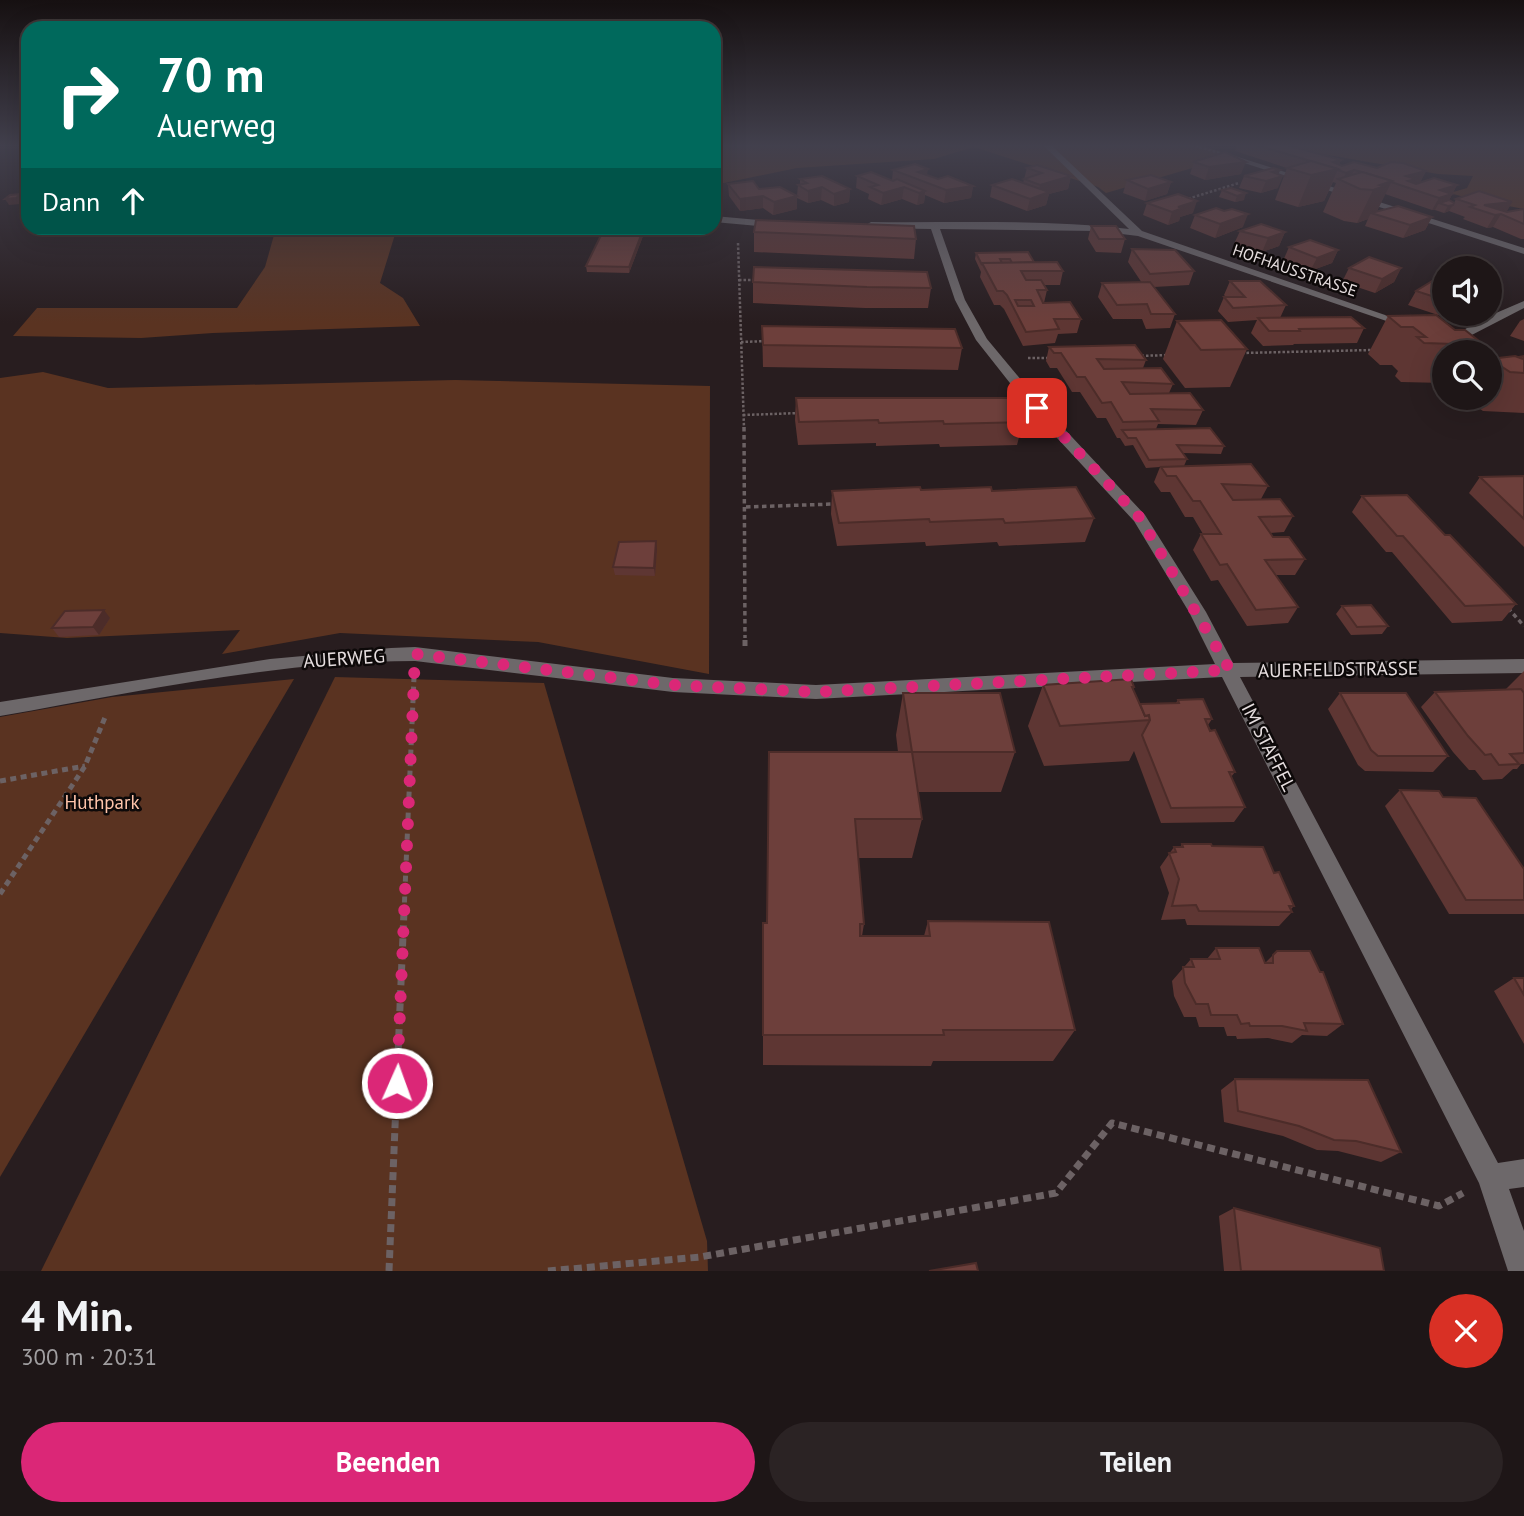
<!DOCTYPE html>
<html lang="de">
<head>
<meta charset="utf-8">
<style>
	:root { --surface:#1e1617; --page:#2b2324; --text:#f1f3f6; --muted:#a19fa1; --line:#3c3536; --accent:#db2777 }
	body { margin:0; font-family:"PT Sans",sans-serif; background:var(--page); color:var(--text); height:100vh; display:flex; flex-direction:column; font-size:26px; white-space:nowrap }
	* { box-sizing:border-box; margin:0 }
	p { font-size:23px; color:var(--muted) }
	.icon { flex:none; width:38px; height:38px; fill:none; stroke:currentColor; stroke-width:2; stroke-linecap:round; stroke-linejoin:round }
	.map { position:relative; height:1271px; overflow:hidden }
	.panel { display:flex; flex-direction:column; background:var(--surface); flex:1 }
	.panel>* { flex:none }
	.hud { position:absolute; left:21px; top:21px; width:700px; height:214px; border-radius:21px; box-shadow:0 7px 28px #0002,0 0 0 2px var(--line); background:#00695c; color:#fff; overflow:hidden }
	.fabs { position:absolute; left:1432px; top:256px; display:grid; gap:14px }
	.fabs a { display:grid; place-items:center; width:70px; height:70px; border-radius:50%; background:var(--surface); box-shadow:0 7px 28px #0002,0 0 0 2px var(--line); font-size:35px }
	.pin { position:absolute; display:grid; place-items:center; width:60px; height:60px; color:#fff; margin:-30px; border-radius:14px; box-shadow:0 4px 10px #0006 }
	.me { position:absolute; width:77px; margin:-38px; rotate:2deg; stroke-linejoin:round; filter:drop-shadow(0 0 5px #0008) }
	.turn { display:flex; align-items:center; gap:24px; height:147px; padding:0 21px; font-size:32px }
	.turn .icon { width:91px; height:91px; stroke-width:2.5 }
	.turn b { display:block; font-size:49px; line-height:60px }
	.then { display:flex; align-items:center; height:66px; padding:0 21px; background:#0003; gap:14px; font-size:26px }
	.round { display:grid; place-items:center; flex:none; width:74px; height:74px; border-radius:37px; background:var(--page) }
	.head { display:flex; align-items:center; justify-content:space-between; height:119px; padding:0 21px }
	h1 { font-size:42px; font-weight:600; line-height:52px }
	.button { display:flex; gap:14px; margin-top:auto; padding:14px 21px }
	.button a { flex:1; height:80px; border-radius:42px; background:var(--accent); color:#fff; font-size:28px; font-weight:600; line-height:80px; text-align:center }
	.button a+a { background:var(--page); color:var(--text) }
	.map>svg:first-child { display:block }
	.green { fill:#5a3321 }
	.lines { fill:none; stroke-linecap:round; stroke-linejoin:round }
	.path-far3 { stroke:#6c6264; stroke-width:2.5; stroke-dasharray:2.5 2; stroke-linecap:butt }
	.path-far2 { stroke:#6c6264; stroke-width:3.5; stroke-dasharray:4.5 3.5; stroke-linecap:butt }
	.path-far1 { stroke:#6c6264; stroke-width:5; stroke-dasharray:6 4.5; stroke-linecap:butt }
	.path { stroke:#6c6264; stroke-width:7; stroke-dasharray:8 5; stroke-linecap:butt }
	.minor { fill:#6d686a; fill-rule:evenodd }
	.wall { fill:#5e3633 }
	.shaded-wall { fill:#4c2c29 }
	.building { fill:#6d3f3b; stroke:#4c2c29; stroke-width:2; fill-rule:evenodd }
	.route { stroke:#db2777; stroke-width:12; stroke-dasharray:0 21.6 }
	.labels { text-anchor:middle; dominant-baseline:central; stroke-width:5; stroke-linejoin:round; paint-order:stroke }
	.far-street-label { font-size:16px; fill:#e6dedf; stroke:#0d0909 }
	.street-label { font-size:19px; fill:#e6dedf; stroke:#0d0909 }
	.park-label { font-size:19px; fill:#ffc4aa; stroke:#0d0909 }
</style>
</head>
<body>
<div class="map">
<svg width="1524" height="1271" viewBox="0 0 1524 1271">
	<rect width="100%" height="100%" fill="#281d1f"/>
	<g class="green">
		<polygon points="714,145 1211,145 1206,147 1234,156 1106,193 1098,187 974,147 934,159 797,168 714,185"/>
		<polygon points="1270,145 1524,145 1524,209 1471,199 1450,193 1467,188 1473,176 1438,174"/>
		<polygon points="276,228 397,228 380,283 403,298 420,326 213,333 141,338 13,336 37,308 237,308 265,267"/>
		<polygon points="43,372 108,388 455,380 710,386 709,674 538,642 340,633 222,654 240,630 67,638 0,633 0,378"/>
		<polygon points="335,677 544,683 707,1241 708,1271 41,1271"/>
		<polygon points="294,679 0,1177 0,717 112,697"/>
	</g>
	<g class="lines">
		<g class="path-far3">
			<polyline points="1191,145 1220,153"/>
			<polyline points="18,197 28,196"/>
			<polyline points="1184,200 1239,183"/>
			<polyline points="738,243 744,428"/>
			<polyline points="739,280 757,280"/>
			<polyline points="741,342 768,341"/>
			<polyline points="1242,353 1373,350"/>
			<polyline points="1137,356 1170,355"/>
			<polyline points="1028,358 1051,358"/>
			<polyline points="743,415 801,413"/>
		</g>
		<g class="path-far2">
			<polyline points="744,427 745,638"/>
			<polyline points="746,507 834,504"/>
			<polyline points="1508,608 1524,626"/>
		</g>
		<g class="path-far1">
			<polyline points="745,646 745,636"/>
			<polyline points="0,781 85,766"/>
			<polyline points="0,894 85,766 106,715"/>
			<polyline points="404,913 414,677"/>
		</g>
		<g class="path">
			<polyline points="389,1271 404,911"/>
			<polyline points="548,1271 700,1257 1056,1193 1112,1123 1439,1206 1463,1193"/>
		</g>
		<g class="minor">
			<path d="M1043,145H1051L1142,231L1414,325L1404,327L1138,236L1097,231L940,229L965,300L987,339L1042,405L1145,515L1206,612L1233,663L1524,659V673L1240,677L1498,1163L1524,1159V1187L1509,1189L1524,1231V1271H1508L1479,1183L1222,677L816,699L673,692L415,661C276,661 136,692 0,716V702L270,659L391,648L415,647L673,678L816,685L1215,664L1189,612L1134,521L1032,411L976,340L955,300L931,229L871,228L866,225L871,222C956,223 1044,219 1129,229Z"/>
			<polygon points="1235,156 1524,248 1524,254 1235,160"/>
			<polygon points="714,216 780,222 785,225 780,228 714,222"/>
			<polygon points="1524,301 1524,308 1462,340 1491,349 1491,355 1489,352 1475,352 1447,340 1482,319"/>
		</g>
	</g>
	<g class="wall">
		<polygon points="1237,145 1288,145 1341,160 1339,165 1342,166 1426,171 1420,182 1457,185 1449,200 1454,203 1456,199 1512,202 1506,212 1524,209 1524,239 1521,239 1493,227 1487,228 1463,219 1465,217 1449,211 1444,213 1435,210 1432,210 1385,194 1377,211 1432,217 1425,230 1403,238 1365,226 1368,219 1357,223 1344,221 1323,212 1336,183 1333,182 1324,201 1298,207 1275,200 1287,168 1235,151"/>
		<polygon points="1194,162 1241,174 1205,180 1190,174"/>
		<polygon points="1027,168 1071,176 1068,189 1049,194 1046,205 1027,211 990,197 992,185 1023,183"/>
		<polygon points="893,170 927,175 938,179 973,186 971,198 944,203 925,195 924,203 917,205 902,199 881,205 868,199 869,194 856,188 857,176 892,180"/>
		<polygon points="1280,170 1278,174 1278,188 1261,193 1239,188 1244,176"/>
		<polygon points="800,179 850,189 849,202 834,206 821,200 808,203 797,198 797,209 773,215 763,208 740,211 729,196 728,184 797,196 798,185 800,185"/>
		<polygon points="1127,180 1171,182 1167,194 1145,201 1123,193"/>
		<polygon points="1231,188 1244,200 1235,202 1219,197 1222,190"/>
		<polygon points="1147,203 1193,213 1180,217 1179,221 1168,225 1143,215"/>
		<polygon points="1195,215 1243,227 1215,238 1190,228"/>
		<polygon points="1091,226 1125,239 1121,253 1096,252 1088,239"/>
		<polygon points="1240,231 1285,232 1279,246 1262,252 1234,244"/>
		<polygon points="754,232 916,239 914,259 754,252"/>
		<polygon points="643,236 629,273 587,272 586,266"/>
		<polygon points="1289,247 1338,250 1332,263 1310,271 1283,261"/>
		<polygon points="1132,249 1194,271 1189,285 1154,287 1175,314 1170,328 1146,329 1142,319 1113,319 1098,297 1102,283 1142,283 1128,262"/>
		<polygon points="976,253 1034,262 1063,271 1060,285 1044,285 1047,290 1044,303 1081,319 1077,333 1058,334 1055,343 1023,346 1004,309 1000,305 994,305 980,277 981,272 975,259"/>
		<polygon points="1349,268 1401,268 1394,282 1375,293 1342,282"/>
		<polygon points="1444,280 1444,313 1445,313 1441,316 1408,305 1416,291"/>
		<polygon points="1230,281 1286,305 1280,318 1364,328 1357,343 1294,344 1293,345 1263,346 1251,333 1257,320 1228,322 1218,311 1224,297 1226,297 1224,295"/>
		<polygon points="753,282 931,288 928,308 865,308 753,303"/>
		<polygon points="1388,316 1455,330 1484,345 1480,352 1444,352 1444,383 1401,382 1395,376 1398,371 1392,365 1380,365 1368,354"/>
		<polygon points="1524,319 1524,341 1510,336 1520,321"/>
		<polygon points="1177,321 1247,349 1230,387 1185,388 1163,359"/>
		<polygon points="762,326 962,348 958,370 763,367"/>
		<polygon points="1049,347 1146,360 1143,368 1173,384 1169,393 1203,410 1196,425 1158,424 1156,429 1224,446 1221,454 1183,453 1187,459 1184,466 1268,486 1261,499 1293,516 1284,532 1270,533 1273,537 1305,559 1295,575 1276,575 1298,607 1288,623 1247,626 1218,580 1211,581 1193,550 1201,534 1203,534 1193,517 1185,517 1170,492 1161,492 1154,482 1160,467 1146,468 1133,445 1125,446 1120,438 1117,438 1106,418 1097,418 1080,392 1072,392 1057,368 1050,368 1046,361"/>
		<polygon points="1524,356 1524,413 1483,411 1465,398 1489,397 1489,360 1490,359 1518,358"/>
		<polygon points="796,398 1023,422 1017,445 940,447 939,444 876,446 876,443 798,445 795,420"/>
		<polygon points="1524,476 1524,547 1469,493 1480,477"/>
		<polygon points="832,491 992,491 1094,518 1085,542 999,546 997,542 926,546 925,542 837,546 831,514"/>
		<polygon points="1362,496 1516,604 1502,621 1452,623 1392,552 1386,552 1352,512"/>
		<polygon points="657,549 655,576 615,575 613,567"/>
		<polygon points="1342,606 1388,626 1382,634 1351,635 1336,614"/>
		<polygon points="110,618 99,635 59,637 52,628"/>
		<polygon points="1524,671 1524,764 1521,764 1517,769 1513,769 1502,779 1483,780 1475,770 1469,770 1453,752 1421,707 1435,692 1506,689"/>
		<polygon points="1043,685 1134,687 1133,690 1140,704 1175,704 1178,700 1212,719 1208,725 1235,772 1231,777 1245,807 1234,822 1161,823 1134,751 1129,761 1044,766 1028,726"/>
		<polygon points="903,693 1015,752 1001,792 918,792 922,819 912,858 858,858 864,924 862,936 924,936 928,921 1075,1030 1053,1061 933,1061 931,1066 763,1065 763,923 767,923 898,752 896,735"/>
		<polygon points="1340,693 1448,756 1433,772 1365,771 1358,765 1328,709"/>
		<polygon points="1400,790 1443,797 1524,869 1524,914 1449,914 1385,806"/>
		<polygon points="1182,844 1212,846 1274,873 1294,906 1291,909 1292,912 1279,926 1187,925 1185,919 1161,920 1169,893 1160,867 1174,847 1180,847"/>
		<polygon points="1216,948 1265,963 1277,951 1343,1024 1327,1036 1302,1035 1292,1043 1268,1038 1237,1039 1236,1036 1227,1036 1224,1027 1199,1027 1196,1017 1184,1017 1174,996 1172,981 1191,959 1207,959"/>
		<polygon points="1514,978 1524,978 1524,1044 1494,991"/>
		<polygon points="1235,1079 1401,1152 1381,1162 1338,1151 1317,1150 1283,1136 1224,1122 1221,1090"/>
		<polygon points="1234,1208 1384,1271 1224,1271 1219,1216"/>
	</g>
	<g class="shaded-wall">
		<polygon points="1341,160 1337,170 1338,169 1324,201 1298,207 1311,175 1333,162"/>
		<polygon points="1246,162 1241,174 1205,180 1209,167"/>
		<polygon points="928,169 926,181 918,172"/>
		<polygon points="1280,170 1277,178 1283,176 1278,188 1261,193 1266,181 1272,172"/>
		<polygon points="1354,170 1349,182 1342,181 1346,173"/>
		<polygon points="1426,171 1420,183 1401,186 1406,176"/>
		<polygon points="1071,176 1068,189 1049,194 1046,205 1027,211 1030,199 1038,196 1040,185"/>
		<polygon points="1392,181 1376,213 1371,213 1368,219 1357,223 1373,190 1380,185"/>
		<polygon points="1171,182 1167,194 1145,201 1148,189"/>
		<polygon points="1457,185 1446,206 1439,203 1435,210 1432,210 1439,198 1440,190"/>
		<polygon points="973,186 971,198 944,203 946,190"/>
		<polygon points="822,187 821,200 808,203 808,191"/>
		<polygon points="904,187 902,199 881,205 883,193"/>
		<polygon points="850,189 849,202 834,206 834,194"/>
		<polygon points="925,191 924,203 917,205 919,193"/>
		<polygon points="1246,193 1244,200 1235,202 1237,196"/>
		<polygon points="21,194 24,200 20,204 9,205 5,199"/>
		<polygon points="763,196 763,208 740,211 740,199"/>
		<polygon points="797,196 797,209 773,215 774,202"/>
		<polygon points="1197,201 1193,213 1180,217 1179,221 1168,225 1172,212 1178,207"/>
		<polygon points="1512,202 1505,215 1501,214 1493,227 1487,228 1495,215 1484,205"/>
		<polygon points="1453,205 1449,211 1444,213 1448,206"/>
		<polygon points="1248,214 1243,227 1215,238 1220,224"/>
		<polygon points="1432,217 1425,230 1403,238 1410,225"/>
		<polygon points="643,230 643,236 629,273 629,267"/>
		<polygon points="1285,232 1279,246 1262,252 1268,238"/>
		<polygon points="1338,250 1332,263 1310,271 1317,258"/>
		<polygon points="1401,268 1394,282 1375,293 1382,279"/>
		<polygon points="656,541 657,549 655,576 654,568"/>
		<polygon points="104,610 110,618 99,635 93,627"/>
	</g>
	<g class="building">
		<polygon points="1256,145 1287,145 1341,160 1333,162 1342,166 1354,162 1377,168 1391,162 1403,163 1426,171 1406,176 1416,179 1408,181 1416,184 1434,178 1457,185 1440,190 1452,194 1439,198 1391,182 1392,181 1362,172 1354,170 1346,173 1338,170 1338,169"/>
		<polygon points="1225,152 1246,162 1209,167 1194,162 1196,161"/>
		<polygon points="1311,161 1338,169 1311,175 1287,168"/>
		<polygon points="915,164 928,169 918,172 938,179 948,176 973,186 946,190 893,170"/>
		<polygon points="1037,165 1071,176 1040,185 1024,179 1042,173 1027,168"/>
		<polygon points="1273,168 1280,170 1272,172 1283,176 1266,181 1244,176"/>
		<polygon points="871,172 893,181 897,179 925,191 919,193 904,187 883,193 870,187 878,185 857,176"/>
		<polygon points="1362,172 1392,181 1380,185 1385,186 1373,190 1360,189 1338,179"/>
		<polygon points="1151,175 1171,182 1148,189 1127,180"/>
		<polygon points="822,176 850,189 834,194 822,187 808,191 798,185 807,183 800,179"/>
		<polygon points="1012,179 1049,192 1030,199 992,185"/>
		<polygon points="753,181 759,189 780,187 797,196 774,202 763,196 740,199 728,184"/>
		<polygon points="1231,188 1246,193 1237,196 1222,190"/>
		<polygon points="1479,191 1512,202 1484,205 1507,212 1524,209 1524,224 1501,214 1495,215 1470,207 1475,205 1456,199"/>
		<polygon points="21,194 16,198 5,199 10,195"/>
		<polygon points="1178,194 1197,201 1178,207 1183,208 1172,212 1147,203"/>
		<polygon points="1449,200 1454,203 1453,205 1448,206 1439,203"/>
		<polygon points="1398,206 1432,217 1410,225 1371,213"/>
		<polygon points="1216,208 1224,211 1232,209 1248,214 1220,224 1195,215"/>
		<polygon points="756,220 914,226 916,239 754,232"/>
		<polygon points="1261,224 1285,232 1268,238 1240,231"/>
		<polygon points="1091,226 1116,226 1125,239 1099,239"/>
		<polygon points="604,229 643,230 629,267 586,266"/>
		<polygon points="1310,240 1338,250 1317,258 1289,247"/>
		<polygon points="1132,249 1175,250 1194,271 1150,274"/>
		<polygon points="1028,252 1034,262 1012,263 1010,259 1000,259 1002,263 982,263 982,265 976,253"/>
		<polygon points="1369,257 1401,268 1382,279 1349,268"/>
		<path d="M1057,262L1063,271H1021L1026,280H1041L1047,290H1037L1043,303L1070,302L1081,319H1054L1059,329L1026,332L1007,295L1003,291H997L982,263ZM1015,300H1031L1034,306H1018Z"/>
		<polygon points="754,267 927,272 931,288 867,287 753,282"/>
		<polygon points="1437,278 1444,280 1444,300 1416,291"/>
		<polygon points="1230,281 1260,281 1286,305 1233,308 1224,297 1245,297"/>
		<polygon points="1150,282 1175,314 1151,314 1147,304 1117,305 1102,283"/>
		<polygon points="1436,315 1455,330 1465,330 1484,345 1424,343 1417,337 1426,337 1413,327 1401,327 1388,316"/>
		<polygon points="1351,317 1364,328 1299,329 1300,331 1269,331 1258,318"/>
		<polygon points="1221,320 1247,349 1201,350 1177,321"/>
		<polygon points="762,326 955,329 962,348 763,345"/>
		<polygon points="1135,345 1146,360 1097,359 1104,369 1161,368 1173,384 1122,382 1130,394 1190,393 1203,410 1151,409 1159,421 1123,422 1111,402 1102,403 1085,377 1077,377 1061,353 1054,353 1049,347"/>
		<polygon points="1515,356 1523,359 1519,357 1524,356 1524,373 1510,372 1490,359"/>
		<polygon points="796,398 1012,398 1023,422 944,424 943,421 879,423 878,420 799,422"/>
		<polygon points="1210,428 1224,446 1177,445 1187,459 1149,460 1136,438 1128,438 1122,430"/>
		<polygon points="1251,464 1268,486 1222,484 1233,500 1280,499 1293,516 1259,517 1273,537 1289,537 1305,559 1265,560 1298,607 1256,610 1227,564 1220,565 1201,534 1221,534 1200,501 1193,501 1176,476 1167,476 1161,467"/>
		<polygon points="1524,476 1524,519 1480,477"/>
		<polygon points="920,487 921,490 991,487 992,491 1076,487 1094,518 1005,523 1003,519 930,522 929,519 839,523 832,491"/>
		<polygon points="1407,495 1445,535 1450,535 1516,604 1465,606 1403,536 1397,536 1362,496"/>
		<polygon points="656,541 654,568 613,567 619,542"/>
		<polygon points="1371,605 1388,626 1357,627 1342,606"/>
		<polygon points="104,610 93,627 52,628 65,611"/>
		<polygon points="1131,679 1134,687 1132,687 1145,716 1149,715 1150,720 1060,726 1043,685"/>
		<polygon points="1521,689 1524,693 1524,753 1510,754 1519,764 1499,765 1491,754 1485,755 1468,736 1435,692"/>
		<polygon points="903,693 1000,693 1015,752 912,752"/>
		<polygon points="1340,693 1406,693 1448,756 1378,756 1371,750"/>
		<polygon points="1203,699 1212,719 1205,719 1210,731 1215,730 1235,772 1229,772 1245,807 1171,808 1142,735 1150,720 1149,715 1145,716 1140,704 1179,703 1178,700"/>
		<polygon points="769,752 912,752 922,819 855,819 864,924 860,924 860,936 930,936 928,921 1049,922 1075,1030 943,1030 944,1035 763,1035 763,923 767,923"/>
		<polygon points="1400,790 1439,791 1443,797 1476,798 1524,869 1524,900 1466,900"/>
		<polygon points="1182,844 1211,844 1212,846 1263,847 1274,873 1279,872 1294,906 1289,906 1292,912 1199,911 1196,905 1172,906 1179,879 1169,853 1176,852 1174,847 1183,847"/>
		<polygon points="1216,948 1259,948 1265,963 1273,963 1273,955 1277,951 1310,951 1320,972 1323,972 1343,1024 1304,1023 1307,1031 1282,1026 1250,1026 1249,1023 1241,1024 1237,1015 1211,1015 1208,1004 1196,1004 1185,983 1183,967 1194,967 1191,959 1220,959"/>
		<polygon points="1514,978 1524,978 1524,995"/>
		<polygon points="1235,1079 1368,1080 1401,1152 1356,1141 1334,1140 1299,1126 1238,1111"/>
		<polygon points="1234,1208 1380,1248 1384,1271 1241,1271"/>
		<polygon points="976,1263 978,1271 929,1271"/>
	</g>
	<linearGradient id="sky" x2="0" y2="1"><stop stop-color="#161011"/><stop offset="0.45" stop-color="#42404d"/><stop offset="1" stop-color="#42404d" stop-opacity="0"/></linearGradient>
	<rect width="1524" height="323" fill="url(#sky)"/>
	<g class="lines">
		<polyline class="route" points="397,1083 415,654 673,685 816,692 1230,670 1140,518 1037,408"/>
	</g>
	<g class="labels">
		<g class="far-street-label">
			<text transform="translate(1295 270) rotate(19)">HOFHAUSSTRASSE</text>
		</g>
		<g class="street-label">
			<text transform="translate(344 658) rotate(-4)">AUERWEG</text>
			<text transform="translate(1338 669) rotate(-1)">AUERFELDSTRASSE</text>
			<text transform="translate(1269 747) rotate(63)">IM STAFFEL</text>
		</g>
		<g class="park-label">
			<text x="102" y="802">Huthpark</text>
		</g>
	</g>
</svg>
<div class="fabs">
<a><svg class="icon" aria-label="sound" viewBox="0 0 24 24"><path d="M4 9h4l5-4v14l-5-4H4zM17 9q2 3 0 6"/></svg></a>
<a><svg class="icon" aria-label="search" viewBox="0 0 24 24"><circle cx="10" cy="10" r="6"/><path d="M15 15l6 6"/></svg></a>
</div>
<div class="pin" style="left:1037px;top:408px;background:#d93025"><svg class="icon" aria-label="arrive" viewBox="0 0 24 24"><path d="M6 21V4h12l-3 4 3 4H6"/></svg></div>
<svg class="me" style="left:397px;top:1083px" viewBox="-20 -20 40 40"><circle r="17" fill="#db2777" stroke="#fff" stroke-width="3"/><path d="M0-11L8 9 0 5-8 9z" fill="#fff"/></svg>
<div class="hud">
<div class="turn"><svg class="icon" aria-label="right" viewBox="0 0 24 24"><path d="M7 20v-9h11M14 6l5 5-5 5"/></svg><div><b>70 m</b>Auerweg</div></div>
<div class="then">Dann<svg class="icon" aria-label="ahead" viewBox="0 0 24 24"><path d="M12 20V5M6 11l6-6 6 6"/></svg></div>
</div>
</div>
<section class="panel">
<div class="head"><div><h1>4 Min.</h1><p>300 m · 20:31</p></div><a class="round" style="background:#d93025;color:#fff"><svg class="icon" aria-label="close" viewBox="0 0 24 24"><path d="M6 6l12 12M18 6L6 18"/></svg></a></div>
<div class="button"><a>Beenden</a><a>Teilen</a></div>
</section>
</body>
</html>
